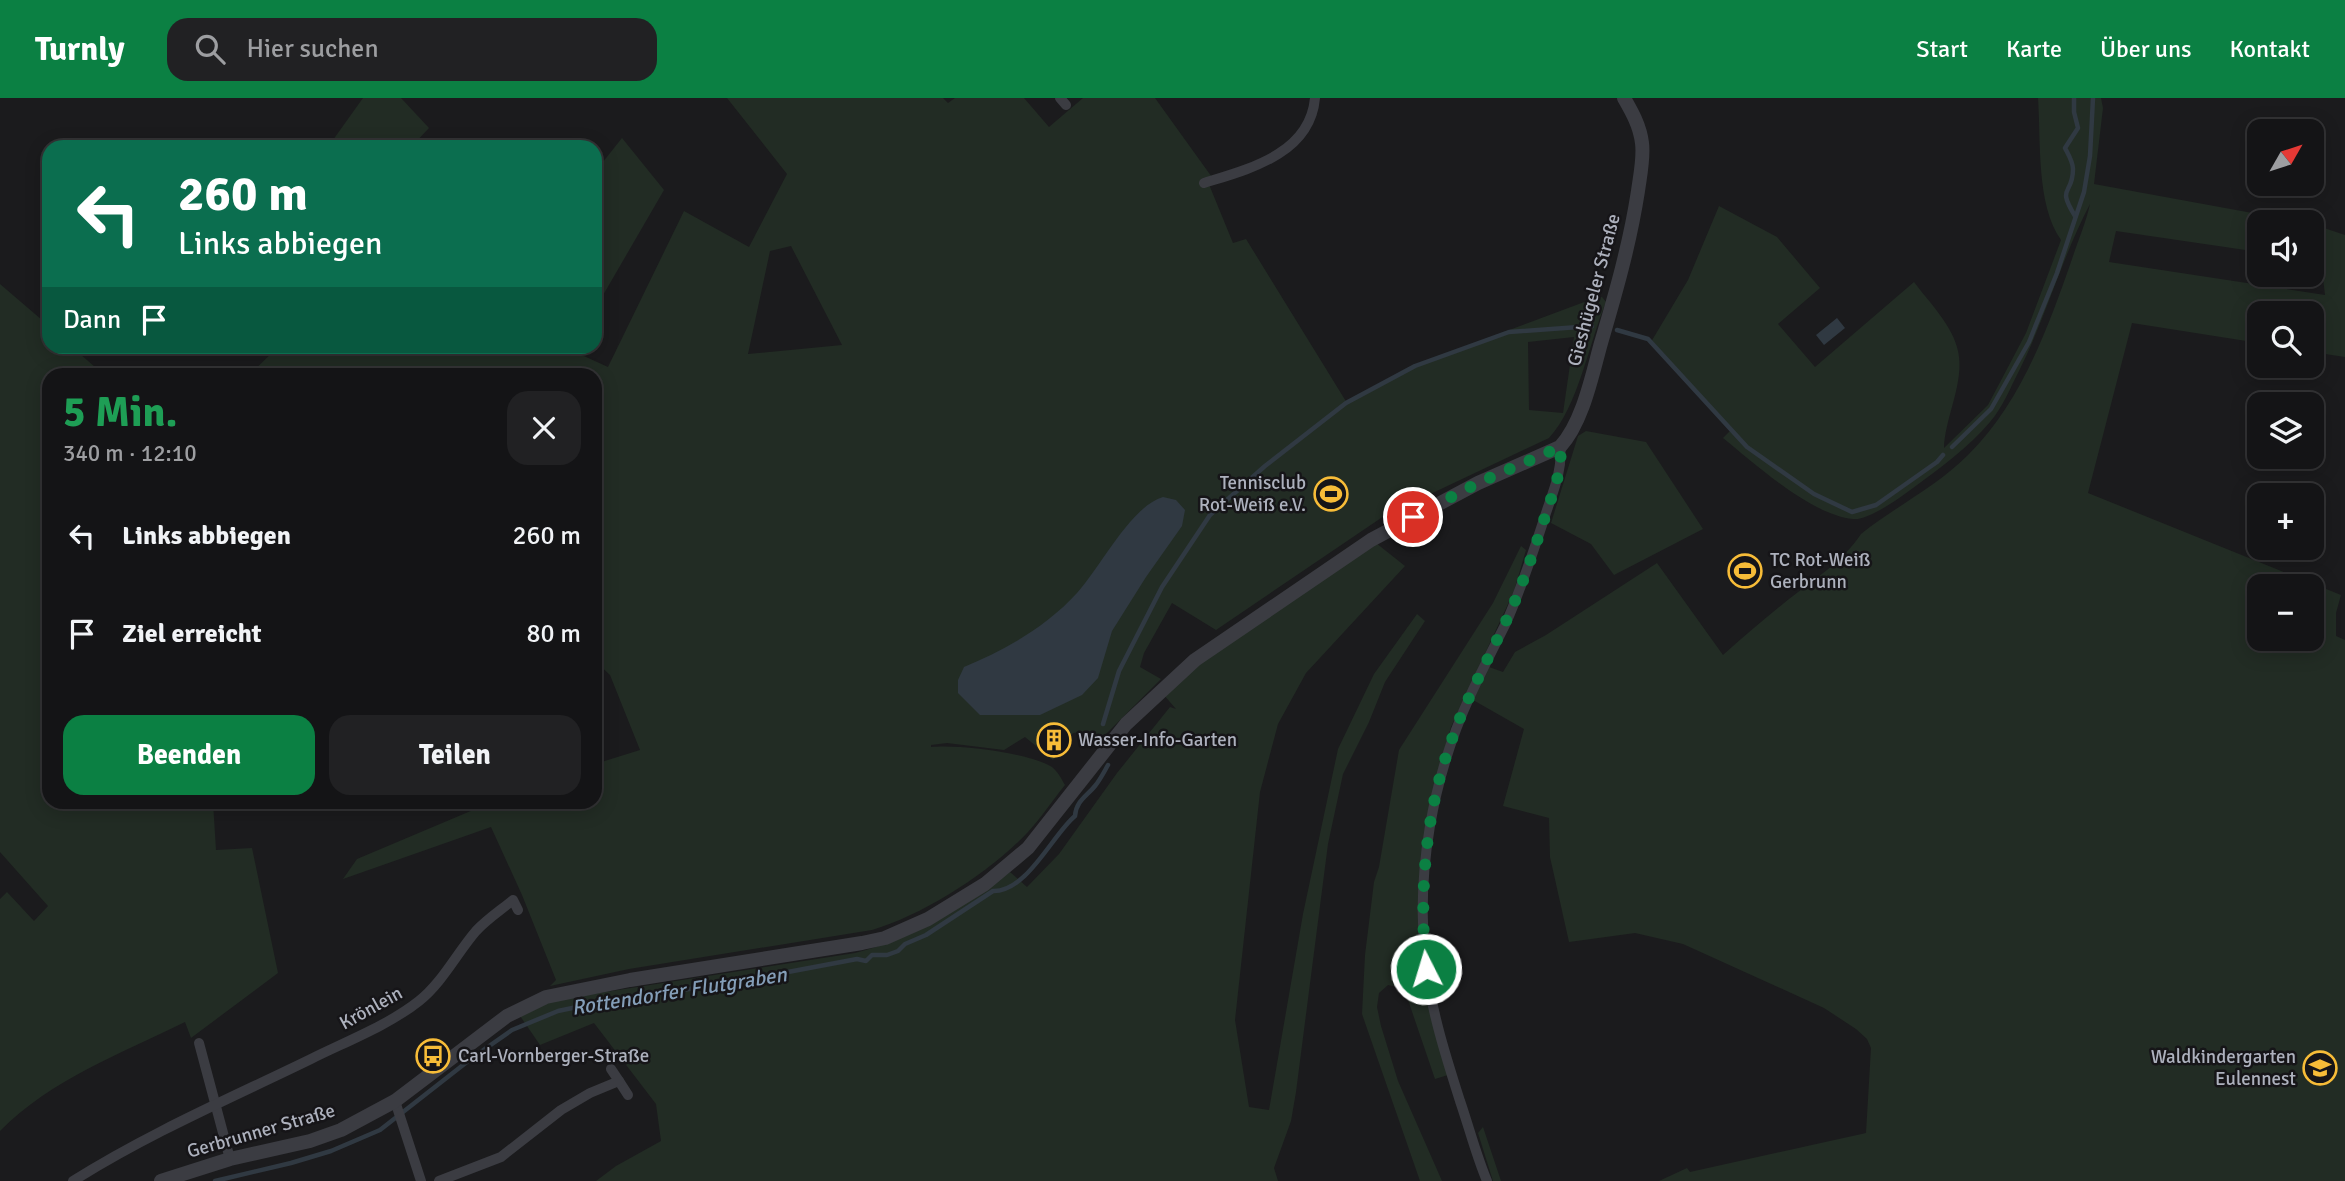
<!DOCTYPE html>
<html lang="de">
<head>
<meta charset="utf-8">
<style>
	:root { --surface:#141416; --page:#212123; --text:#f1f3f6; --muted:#9d9ea1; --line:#333335; --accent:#0b8043 }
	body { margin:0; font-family:Signika,sans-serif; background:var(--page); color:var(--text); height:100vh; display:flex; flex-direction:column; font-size:26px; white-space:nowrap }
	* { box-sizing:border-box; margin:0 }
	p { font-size:23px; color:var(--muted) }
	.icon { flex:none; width:38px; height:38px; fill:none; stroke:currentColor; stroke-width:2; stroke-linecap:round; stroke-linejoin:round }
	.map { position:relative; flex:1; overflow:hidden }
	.side { position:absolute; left:42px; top:270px; width:560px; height:441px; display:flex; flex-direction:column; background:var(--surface); border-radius:21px; box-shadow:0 4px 18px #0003,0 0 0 2px var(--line) }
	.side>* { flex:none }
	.guide { position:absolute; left:42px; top:42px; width:560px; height:214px; border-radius:21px; box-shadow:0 4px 18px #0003,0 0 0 2px var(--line); background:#0b6e4f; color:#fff; overflow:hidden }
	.needle { width:46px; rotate:51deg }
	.buttons { position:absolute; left:2247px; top:21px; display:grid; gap:14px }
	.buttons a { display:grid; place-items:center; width:77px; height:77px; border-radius:14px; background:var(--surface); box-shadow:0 4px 18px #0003,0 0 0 2px var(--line); font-size:35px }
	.pin { position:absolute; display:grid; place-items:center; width:60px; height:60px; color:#fff; margin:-30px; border:4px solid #fff; border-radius:50%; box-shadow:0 2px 7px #0007 }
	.me { position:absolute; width:77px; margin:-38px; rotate:355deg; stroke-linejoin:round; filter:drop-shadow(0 0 5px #0008) }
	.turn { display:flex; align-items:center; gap:24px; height:147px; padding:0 21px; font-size:32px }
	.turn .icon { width:91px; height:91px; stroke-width:2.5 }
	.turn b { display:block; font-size:49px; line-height:60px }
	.then { display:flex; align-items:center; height:66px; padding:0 21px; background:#0003; gap:14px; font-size:26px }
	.round { display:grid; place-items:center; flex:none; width:74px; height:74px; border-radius:21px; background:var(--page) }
	.overview { display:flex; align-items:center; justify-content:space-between; height:119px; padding:0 21px }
	h1 { font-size:42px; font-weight:700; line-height:52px; color:#1e9e55 }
	.cta { display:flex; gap:14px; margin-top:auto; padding:14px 21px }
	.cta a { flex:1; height:80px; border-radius:21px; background:var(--accent); color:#fff; font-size:28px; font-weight:700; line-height:80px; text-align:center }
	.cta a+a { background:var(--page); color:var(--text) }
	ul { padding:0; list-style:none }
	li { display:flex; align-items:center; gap:21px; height:98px; padding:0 21px }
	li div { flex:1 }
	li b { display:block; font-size:26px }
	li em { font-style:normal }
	header { display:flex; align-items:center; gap:42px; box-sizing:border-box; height:98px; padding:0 35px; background:var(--accent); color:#fff }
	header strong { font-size:33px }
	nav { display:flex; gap:38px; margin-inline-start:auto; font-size:24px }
	.search { width:490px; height:63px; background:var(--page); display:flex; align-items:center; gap:18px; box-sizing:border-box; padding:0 24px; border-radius:21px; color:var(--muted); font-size:26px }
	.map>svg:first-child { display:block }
	.green { fill:#222c24; fill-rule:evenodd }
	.water { fill:#303942 }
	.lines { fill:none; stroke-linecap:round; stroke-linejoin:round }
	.stream { stroke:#303942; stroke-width:4.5 }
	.minor { stroke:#3b3c42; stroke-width:10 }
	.tertiary { stroke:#3b3c42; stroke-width:14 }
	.route { stroke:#0b8043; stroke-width:12; stroke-dasharray:0 21.6 }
	.labels { text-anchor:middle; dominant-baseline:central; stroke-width:5; stroke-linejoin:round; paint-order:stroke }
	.street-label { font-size:19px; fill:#adb1bd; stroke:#161518 }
	.poi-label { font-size:19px; fill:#adb1bd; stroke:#161518; text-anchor:start }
	.water-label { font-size:21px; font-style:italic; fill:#849eb8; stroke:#161518 }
</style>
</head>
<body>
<header>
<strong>Turnly</strong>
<div class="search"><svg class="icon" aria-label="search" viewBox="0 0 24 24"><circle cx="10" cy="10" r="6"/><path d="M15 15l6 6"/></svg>Hier suchen</div>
<nav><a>Start</a><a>Karte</a><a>Über uns</a><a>Kontakt</a></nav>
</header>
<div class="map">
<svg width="2345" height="1083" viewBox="0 0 2345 1083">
	<rect width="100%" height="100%" fill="#1b1b1d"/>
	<g class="green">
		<polygon points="363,0 401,0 429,30 411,49 328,49"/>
		<path d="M727,0H943L948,5L955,0H1024L1049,29L1083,0H1155L1214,82L1208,84L1233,145L1246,141L1347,305L1416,267L1595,200L1602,199L1606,204C1589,245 1578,309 1549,340L1384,418L1216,532L1172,505L1144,555L1140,569L1161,581L1102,640L1088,633L1073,635L1053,662L1025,639L1004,652L947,645L931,647V649C958,646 1030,655 1052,669C1058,674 1061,680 1065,687C1052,703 1041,720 1028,734C989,775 925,816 872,832L629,871L550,888L556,882L522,797L491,729L343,781L357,761L492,704H595V666L640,652L610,577L595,563V276H250L279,248L564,249L608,269L684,113L749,149L787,76ZM791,148L842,247L748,256L770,153ZM1574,239L1563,315L1529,312L1528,244Z"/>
		<path d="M2038,0H2101L2103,10L2094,86L2301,124H2259V154L2116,133L2109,164L2325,197L2321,163L2312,161V126L2345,137V259L2312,254V215H2259V245L2132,225L2088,395L2341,497L2336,515V538L2345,542V1083H1659L1687,1070L1690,1074L1866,1035L1871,950L1867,941L1856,931L1824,910L1683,846L1635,835L1569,844L1550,759L1549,720L1503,708L1524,631L1473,602L1489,569L1503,574L1515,554L1546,537L1657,465L1723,557C1745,537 1767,519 1789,501C1814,482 1844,462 1861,436C1896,408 1936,389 1968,357C2021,305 2048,230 2072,161C2078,143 2086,124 2090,106C2062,159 2046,219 2019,273C2010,290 2003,309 1990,324C1968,350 1940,370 1913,390C1901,399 1868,423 1853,421C1811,417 1755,366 1723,340L1731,332L1651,244L1688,182L1719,108L1777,139L1820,190L1778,226L1815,269L1914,184C1929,204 1953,228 1958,253C1965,284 1945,319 1944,350L1988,307L2026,235L2061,142C2036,107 2041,43 2038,0ZM2259,488H2312V541H2259Z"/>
		<polygon points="622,40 664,92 595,211 595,74"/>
		<path d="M0,186L49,228V248L72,249L103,276H49V704H213L216,752L252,750L278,875L191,940L185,924C122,955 50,982 0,1033V801L7,794L34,823L48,808L0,754Z"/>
		<polygon points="1586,333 1646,344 1703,431 1614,477 1591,446 1551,425 1578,338"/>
		<path d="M1376,445L1405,468L1306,575L1278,626L1260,694L1235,922L1249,1009L1269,1012L1303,816L1338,651L1374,576L1417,516L1425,523L1385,584L1369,624L1343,676L1328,746L1296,994L1291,1023L1274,1070L1278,1083H596L616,1068L661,1043L656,1006L594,925L540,947L518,915L545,904L586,897L855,855C914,840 962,810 1010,774L1027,789L1059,756L1117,675L1170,609L1176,611L1163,596L1196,566Z"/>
		<polygon points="1521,448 1526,452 1514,493 1451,629 1433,692 1418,795 1448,977 1435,981 1406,896 1397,889 1388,887 1379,895 1377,909 1381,928 1398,983 1442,1083 1420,1083 1362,916 1365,857 1374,784 1379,769 1399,652 1493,505"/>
		<polygon points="1483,1029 1501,1083 1493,1083 1478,1035"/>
	</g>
	<g class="water">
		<polygon points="1837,220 1845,230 1824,247 1816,237"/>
		<path d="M1163,399L1176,402L1185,412L1182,428L1146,479L1112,533L1098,580L1082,597L1040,617H980L958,595V582L964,569C1005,552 1046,529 1077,495C1100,470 1131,408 1163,399Z"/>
	</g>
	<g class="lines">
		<g class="stream">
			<path d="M2074,0V14L2078,30L2065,50C2068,56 2073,64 2073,71C2073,98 2056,87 2075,118"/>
			<polyline points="1617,232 1648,241 1747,349 1814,396 1852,414 1876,407 1937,364 1943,357"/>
			<polyline points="1952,349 1991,311 2029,244 2057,175 2084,94 2090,58 2093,0"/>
			<polyline points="1103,626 1119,573 1162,489 1210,417 1265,368 1346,305 1415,268 1509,234 1592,228"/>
			<path d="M215,1083L291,1065L331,1053L380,1032L472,960L512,932L558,913L615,901L719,887L857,861L866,863L872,857H887L898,853L905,846L926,837L993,793C1027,794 1053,736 1075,718C1076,703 1087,698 1095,688C1100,682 1104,674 1108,667"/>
		</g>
		<g class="minor">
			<polyline points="1060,0 1066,7"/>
			<path d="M1204,85C1249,71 1310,56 1315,0"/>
			<polyline points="199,945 230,1061"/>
			<polyline points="619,983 628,997"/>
			<polyline points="395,1003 421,1083"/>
			<path d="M73,1083C149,1035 231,1000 311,961C345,944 389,927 419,903C442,885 457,855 476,833C487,821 501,812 513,802L518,812"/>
			<polyline points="439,1083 501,1059 561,1012 590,995 619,983 611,971"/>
			<path d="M1487,1083C1476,1057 1469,1029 1460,1003C1446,959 1432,915 1426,869C1415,777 1432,680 1471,596C1482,572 1494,549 1506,525C1522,489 1534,452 1546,415C1553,394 1563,371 1560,349"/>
		</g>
		<path class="tertiary" d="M161,1083L230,1061L310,1043L341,1032L395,1003L507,918L546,899L630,882L862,845L885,840L928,821L985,786L1028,750L1126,626L1195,562L1371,442L1478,385L1560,349C1583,324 1592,277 1601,245C1616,194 1630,145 1638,93C1640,78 1644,60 1642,45C1640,28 1632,14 1624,0"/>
	</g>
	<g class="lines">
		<path class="route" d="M1413,419L1478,385L1560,349C1563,371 1553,394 1546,416C1534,452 1522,490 1505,525C1487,564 1466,601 1452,641C1425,714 1419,795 1426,871"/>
	</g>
	<defs>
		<symbol id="stadium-ring" viewBox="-11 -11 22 22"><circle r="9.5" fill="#161518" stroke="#f7bc38" stroke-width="1.5"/><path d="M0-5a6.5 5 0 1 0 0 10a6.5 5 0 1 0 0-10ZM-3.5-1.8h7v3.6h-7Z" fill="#f7bc38"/></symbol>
		<symbol id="building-ring" viewBox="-11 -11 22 22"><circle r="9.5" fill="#161518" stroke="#f7bc38" stroke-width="1.5"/><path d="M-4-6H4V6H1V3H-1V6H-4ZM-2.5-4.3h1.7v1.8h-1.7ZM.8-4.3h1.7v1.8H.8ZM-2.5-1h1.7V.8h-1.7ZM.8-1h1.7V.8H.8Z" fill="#f7bc38"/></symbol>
		<symbol id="bus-ring" viewBox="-11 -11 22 22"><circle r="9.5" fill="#161518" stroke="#f7bc38" stroke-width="1.5"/><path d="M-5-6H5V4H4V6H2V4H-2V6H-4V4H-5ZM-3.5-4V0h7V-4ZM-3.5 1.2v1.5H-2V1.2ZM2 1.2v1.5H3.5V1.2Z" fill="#f7bc38"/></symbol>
		<symbol id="school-ring" viewBox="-11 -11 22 22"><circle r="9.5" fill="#161518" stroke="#f7bc38" stroke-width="1.5"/><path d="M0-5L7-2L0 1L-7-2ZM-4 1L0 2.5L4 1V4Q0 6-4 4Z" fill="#f7bc38"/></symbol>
	</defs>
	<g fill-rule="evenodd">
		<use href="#stadium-ring" x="1312" y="377" width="38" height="38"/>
		<use href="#stadium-ring" x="1726" y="454" width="38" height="38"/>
		<use href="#building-ring" x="1035" y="623" width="38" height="38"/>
		<use href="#bus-ring" x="414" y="939" width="38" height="38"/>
		<use href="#school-ring" x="2301" y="951" width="38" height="38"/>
	</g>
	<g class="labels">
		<g class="street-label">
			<text transform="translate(1594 192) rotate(-75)">Gieshügeler Straße</text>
			<text transform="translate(371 910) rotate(-29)">Krönlein</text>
			<text transform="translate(261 1033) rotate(-16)">Gerbrunner Straße</text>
		</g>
		<g class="poi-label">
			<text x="1306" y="385" text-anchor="end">Tennisclub<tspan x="1306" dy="22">Rot-Weiß e.V.</tspan></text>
			<text x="1770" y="462">TC Rot-Weiß<tspan x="1770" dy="22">Gerbrunn</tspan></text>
			<text x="1078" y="642">Wasser-Info-Garten</text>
			<text x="458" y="958">Carl-Vornberger-Straße</text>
			<text x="2296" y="959" text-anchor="end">Waldkindergarten<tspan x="2296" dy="22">Eulennest</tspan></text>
		</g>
		<g class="water-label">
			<text transform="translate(679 893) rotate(-9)">Rottendorfer Flutgraben</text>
		</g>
	</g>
</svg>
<div class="buttons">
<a><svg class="needle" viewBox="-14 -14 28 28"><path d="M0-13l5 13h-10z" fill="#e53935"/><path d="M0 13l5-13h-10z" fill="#9d9ea1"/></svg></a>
<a><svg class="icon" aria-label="sound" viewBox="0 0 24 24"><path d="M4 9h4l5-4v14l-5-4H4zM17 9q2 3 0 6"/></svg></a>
<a><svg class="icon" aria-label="search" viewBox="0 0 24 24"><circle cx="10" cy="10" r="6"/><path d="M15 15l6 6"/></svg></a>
<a><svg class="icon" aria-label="layers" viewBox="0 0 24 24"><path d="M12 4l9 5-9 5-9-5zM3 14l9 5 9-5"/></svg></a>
<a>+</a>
<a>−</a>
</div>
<div class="pin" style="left:1413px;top:419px;background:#d93025"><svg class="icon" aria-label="arrive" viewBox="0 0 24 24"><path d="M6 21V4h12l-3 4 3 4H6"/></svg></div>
<svg class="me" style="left:1426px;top:871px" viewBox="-20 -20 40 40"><circle r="17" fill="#0b8043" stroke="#fff" stroke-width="3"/><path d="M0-11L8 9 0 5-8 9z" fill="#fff"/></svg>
<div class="guide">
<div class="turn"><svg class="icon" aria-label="left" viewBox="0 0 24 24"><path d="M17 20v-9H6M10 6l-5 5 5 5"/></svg><div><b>260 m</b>Links abbiegen</div></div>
<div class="then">Dann<svg class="icon" aria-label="arrive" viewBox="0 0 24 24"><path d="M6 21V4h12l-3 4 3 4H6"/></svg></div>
</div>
<section class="side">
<div class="overview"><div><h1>5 Min.</h1><p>340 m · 12:10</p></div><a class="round"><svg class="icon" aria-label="close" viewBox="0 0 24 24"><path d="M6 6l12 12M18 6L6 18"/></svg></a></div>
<ul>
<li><svg class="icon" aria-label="left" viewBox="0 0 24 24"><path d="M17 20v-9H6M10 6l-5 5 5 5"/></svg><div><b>Links abbiegen</b></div><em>260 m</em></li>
<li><svg class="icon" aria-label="arrive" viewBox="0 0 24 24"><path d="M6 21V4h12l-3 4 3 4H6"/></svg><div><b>Ziel erreicht</b></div><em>80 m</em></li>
</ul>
<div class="cta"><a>Beenden</a><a>Teilen</a></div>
</section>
</div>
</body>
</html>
